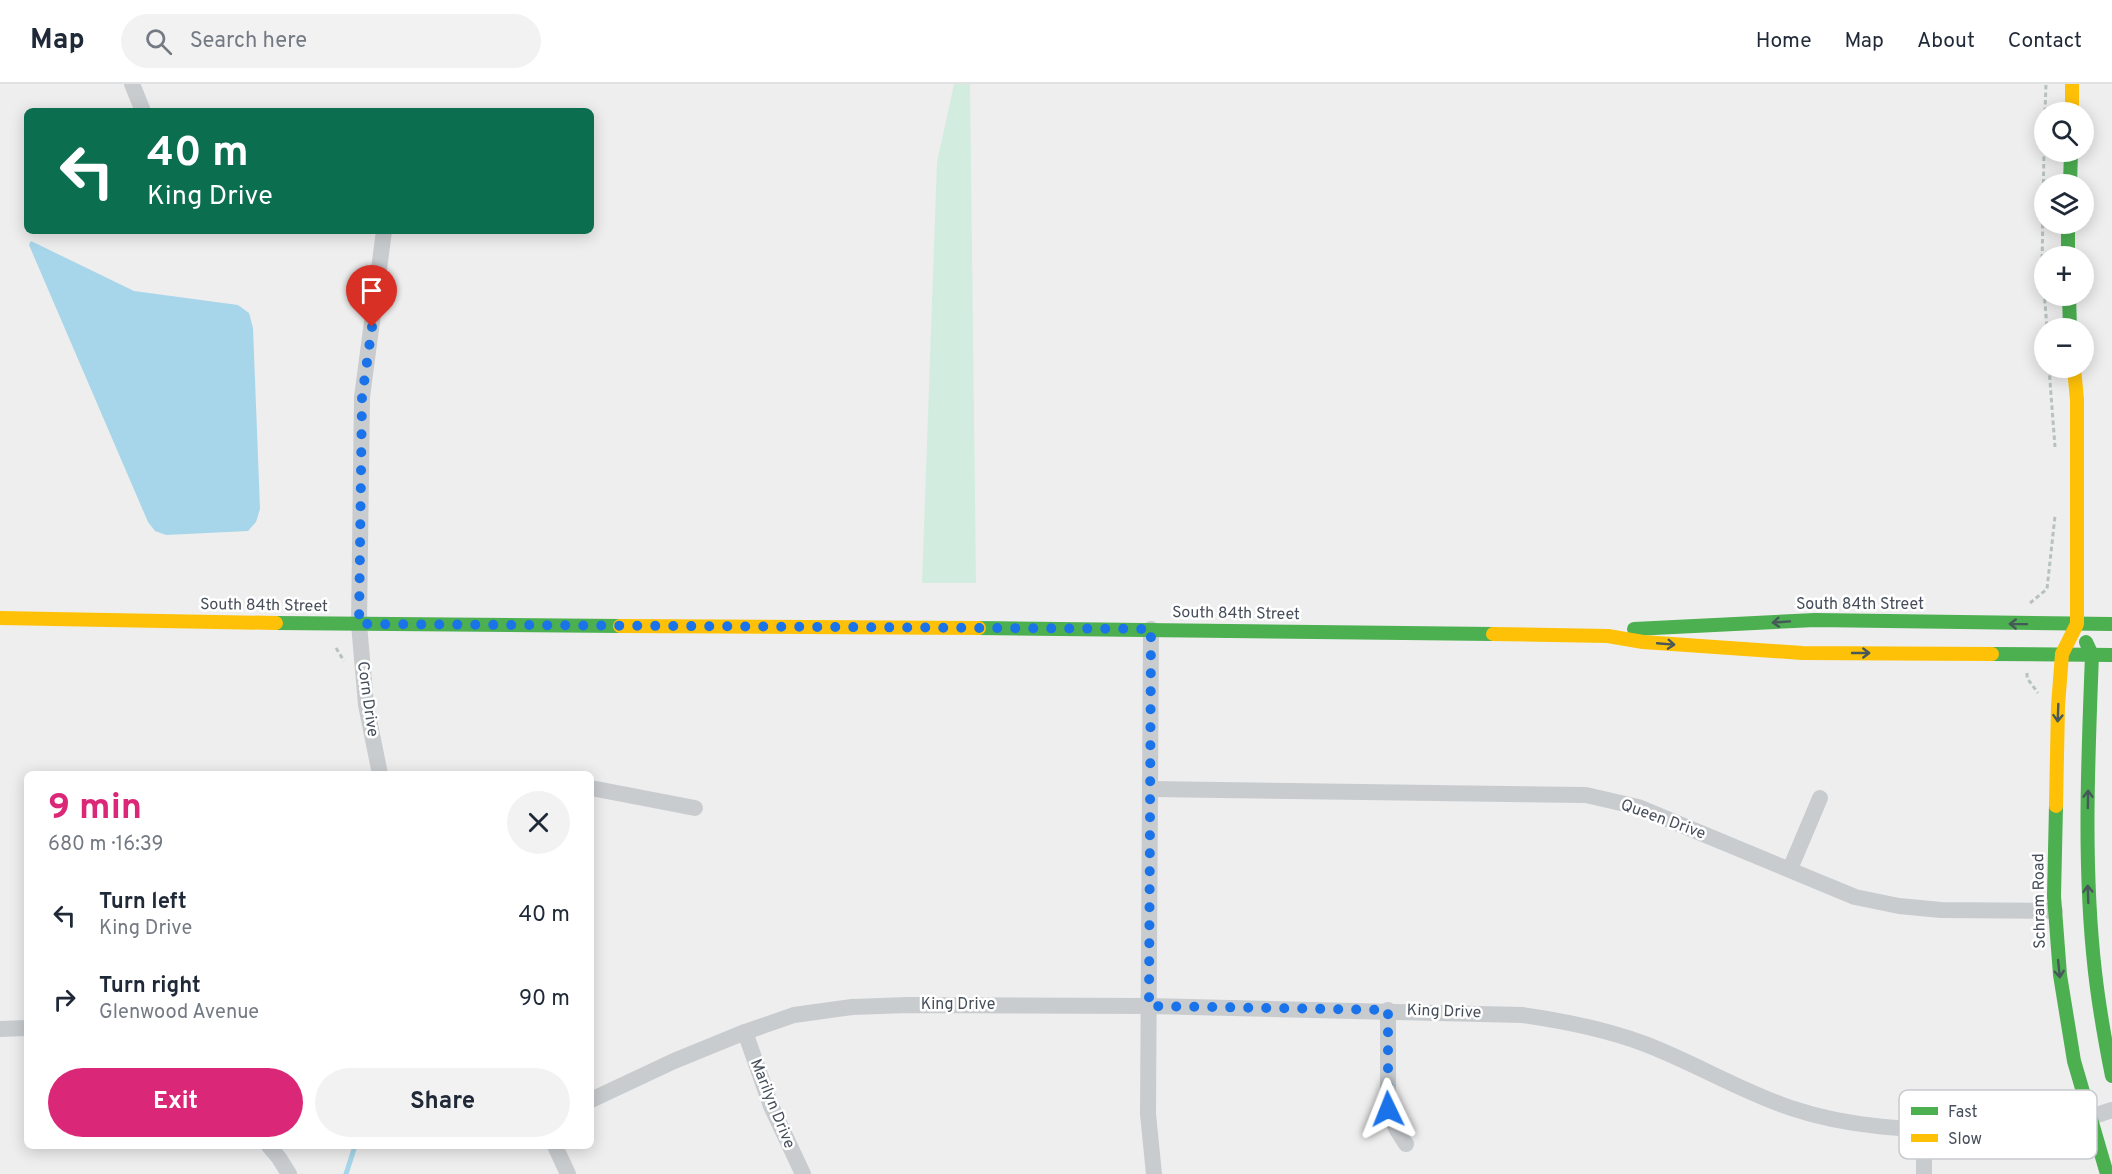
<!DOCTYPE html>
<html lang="en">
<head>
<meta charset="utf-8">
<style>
	:root { --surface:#fff; --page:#f2f2f3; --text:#1f2937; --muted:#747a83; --line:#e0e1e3; --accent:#db2777 }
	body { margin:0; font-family:Overpass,sans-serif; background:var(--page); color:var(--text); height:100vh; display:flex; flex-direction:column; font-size:22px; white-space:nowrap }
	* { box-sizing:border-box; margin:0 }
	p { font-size:20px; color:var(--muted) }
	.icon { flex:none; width:33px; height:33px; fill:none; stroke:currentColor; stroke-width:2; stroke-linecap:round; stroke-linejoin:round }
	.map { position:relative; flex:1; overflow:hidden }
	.drawer { position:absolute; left:24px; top:687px; width:570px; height:378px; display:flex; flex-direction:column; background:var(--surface); border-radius:9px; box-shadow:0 3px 15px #0003 }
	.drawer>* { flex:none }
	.top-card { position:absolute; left:24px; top:24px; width:570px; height:126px; border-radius:9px; box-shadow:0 3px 15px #0003; background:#0b6e4f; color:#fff; overflow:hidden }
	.tools { position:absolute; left:2034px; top:18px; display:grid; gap:12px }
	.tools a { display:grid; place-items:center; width:60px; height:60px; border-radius:50%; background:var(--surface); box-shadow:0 3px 15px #0003; font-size:30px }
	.pin { position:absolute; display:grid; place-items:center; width:51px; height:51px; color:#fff; margin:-62px -26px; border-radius:50% 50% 50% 0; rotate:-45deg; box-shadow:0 0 6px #0007 }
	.pin .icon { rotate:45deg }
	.me { position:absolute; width:66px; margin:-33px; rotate:358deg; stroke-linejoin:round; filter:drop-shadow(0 0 4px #0008) }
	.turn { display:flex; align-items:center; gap:21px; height:126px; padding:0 24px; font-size:27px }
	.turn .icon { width:78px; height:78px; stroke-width:2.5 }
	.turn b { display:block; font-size:42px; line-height:51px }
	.round { display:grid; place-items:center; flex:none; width:63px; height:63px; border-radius:32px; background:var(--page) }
	.head { display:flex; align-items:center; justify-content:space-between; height:102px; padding:0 24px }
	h1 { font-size:36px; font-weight:700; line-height:45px; color:var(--accent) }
	.primary-button { display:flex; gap:12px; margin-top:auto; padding:12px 24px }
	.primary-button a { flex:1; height:69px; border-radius:36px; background:var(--accent); color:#fff; font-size:24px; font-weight:700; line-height:69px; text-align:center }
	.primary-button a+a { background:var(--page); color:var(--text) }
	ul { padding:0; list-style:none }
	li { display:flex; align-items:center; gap:18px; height:84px; padding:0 24px }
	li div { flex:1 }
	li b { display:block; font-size:22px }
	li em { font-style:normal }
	header { display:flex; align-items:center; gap:36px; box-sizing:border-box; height:84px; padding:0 30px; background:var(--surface); border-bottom:2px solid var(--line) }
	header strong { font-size:28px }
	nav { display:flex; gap:33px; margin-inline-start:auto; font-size:21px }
	.search { width:420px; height:54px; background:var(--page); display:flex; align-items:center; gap:15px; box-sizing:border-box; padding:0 21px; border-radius:33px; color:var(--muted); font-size:22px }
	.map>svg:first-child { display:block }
	.green { fill:#d2eddf }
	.water { fill:#a7d6ea }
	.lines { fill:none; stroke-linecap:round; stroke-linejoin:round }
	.stream { stroke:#a7d6ea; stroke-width:5 }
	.path { stroke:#b7c2c0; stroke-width:3; stroke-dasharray:4.5 3; stroke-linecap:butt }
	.street { stroke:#c9cccf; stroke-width:16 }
	.fast { stroke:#4caf50; stroke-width:14 }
	.slow { stroke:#ffc107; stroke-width:14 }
	.oneway { stroke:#465859 }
	.route { stroke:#1a73e8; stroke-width:10; stroke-dasharray:0 18 }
	.labels { text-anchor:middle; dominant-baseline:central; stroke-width:5; stroke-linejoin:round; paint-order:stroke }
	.street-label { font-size:16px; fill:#454e5a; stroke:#fff }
	.key { fill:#fff; stroke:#c7cace; stroke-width:1.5 }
	.key-label { font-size:16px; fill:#454e5a }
</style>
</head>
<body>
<header>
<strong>Map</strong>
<div class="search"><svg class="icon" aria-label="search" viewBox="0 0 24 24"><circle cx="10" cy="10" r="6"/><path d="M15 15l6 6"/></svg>Search here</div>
<nav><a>Home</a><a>Map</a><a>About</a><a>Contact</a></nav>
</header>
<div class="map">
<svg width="2112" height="1090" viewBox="0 0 2112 1090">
	<rect width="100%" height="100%" fill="#eee"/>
	<polygon class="green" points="954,0 970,0 976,499 922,499 937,78"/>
	<polygon class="water" points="31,157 134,207 238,221 249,229 253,244 260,425 256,438 248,447 166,451 155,447 148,438 29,161"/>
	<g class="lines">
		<polyline class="stream" points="346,1090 355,1062"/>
		<g class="path">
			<polyline points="2045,28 2046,0"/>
			<polyline points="2044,65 2042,182 2047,244"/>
			<polyline points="2049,284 2055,363"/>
			<polyline points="2030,519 2047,505 2055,432"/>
			<polyline points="336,564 344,577"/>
			<polyline points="2027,589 2027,594 2038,609"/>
		</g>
		<g class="street">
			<polyline points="132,0 143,27"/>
			<polyline points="1151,545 1148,1030 1154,1090"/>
			<polyline points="380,690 366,621 359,540 362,313 384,147"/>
			<polyline points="591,704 695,724"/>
			<polyline points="1151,705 1586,711 1638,723 1855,813 1899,822 1941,826 2055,827"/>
			<polyline points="1790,785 1820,714"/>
			<polyline points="1388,926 1388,1025 1397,1046 1406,1060"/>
			<polyline points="0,945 27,944"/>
			<polyline points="745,948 771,1022 803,1090"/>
			<path d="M591,1016L674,977L745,948L794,931L852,923L908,921L1149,922L1522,931C1564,937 1605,945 1645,960C1695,979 1740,1007 1791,1024C1850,1044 1912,1046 1975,1047C1992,1048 2011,1050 2029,1049C2057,1047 2086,1034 2112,1026"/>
			<polyline points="269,1062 279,1074 289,1090"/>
			<polyline points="555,1062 568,1090"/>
			<polyline points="1924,1090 1924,1046"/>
		</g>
		<g class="fast">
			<polyline points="2070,100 2071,68"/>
			<polyline points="2068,140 2068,172"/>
			<polyline points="2069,212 2070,244"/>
			<polyline points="276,539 620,542"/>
			<polyline points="979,544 1493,550"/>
			<polyline points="1634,545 1815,536 2112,540"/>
			<path d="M2086,558L2092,571C2088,676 2083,783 2095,888C2099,923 2105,957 2112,992"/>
			<polyline points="1992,570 2112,571"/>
			<polyline points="2056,722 2054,812 2060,891 2074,977 2107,1090"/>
		</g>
		<g class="slow">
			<polyline points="2072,0 2072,28"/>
			<polyline points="0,534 276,539"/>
			<polyline points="620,542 979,544"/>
			<polyline points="1493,550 1608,552 1643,558 1802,569 1992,570"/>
			<polyline points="2056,722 2058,622 2062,570 2077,540 2077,316 2074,284"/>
		</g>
	</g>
	<defs><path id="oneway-shaft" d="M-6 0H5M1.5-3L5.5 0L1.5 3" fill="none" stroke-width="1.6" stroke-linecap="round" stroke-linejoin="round" transform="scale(1.5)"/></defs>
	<g class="oneway">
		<use href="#oneway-shaft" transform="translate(1781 538) rotate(176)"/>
		<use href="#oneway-shaft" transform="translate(2018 540) rotate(-179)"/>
		<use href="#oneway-shaft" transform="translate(1666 560) rotate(5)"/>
		<use href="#oneway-shaft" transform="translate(1861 569)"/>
		<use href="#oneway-shaft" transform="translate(2058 629) rotate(92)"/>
		<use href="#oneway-shaft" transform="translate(2088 715) rotate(-89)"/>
		<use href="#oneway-shaft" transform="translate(2088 810) rotate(-92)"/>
		<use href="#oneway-shaft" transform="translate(2059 885) rotate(84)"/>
	</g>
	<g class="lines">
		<polyline class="route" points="372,243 362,313 359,540 1151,545 1149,922 1388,926 1388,1025"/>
	</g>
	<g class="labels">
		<g class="street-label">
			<text x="1860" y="521">South 84th Street</text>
			<text transform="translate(264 522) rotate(1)">South 84th Street</text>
			<text transform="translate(1236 530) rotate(1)">South 84th Street</text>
			<text transform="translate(367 615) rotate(82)">Corn Drive</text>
			<text transform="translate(1663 736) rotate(20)">Queen Drive</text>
			<text transform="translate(2040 817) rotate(-91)">Schram Road</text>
			<text x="958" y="921">King Drive</text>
			<text transform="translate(1444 928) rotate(2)">King Drive</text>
			<text transform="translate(772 1020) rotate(68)">Marilyn Drive</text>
		</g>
	</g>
	<rect x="1899" y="1006" width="198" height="69" rx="9" class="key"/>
	<rect x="1911" y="1023" width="27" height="8" fill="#4caf50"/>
	<rect x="1911" y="1050" width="27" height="8" fill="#ffc107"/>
	<g class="key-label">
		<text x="1948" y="1033">Fast</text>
		<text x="1948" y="1060">Slow</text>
	</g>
</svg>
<div class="tools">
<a><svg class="icon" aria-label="search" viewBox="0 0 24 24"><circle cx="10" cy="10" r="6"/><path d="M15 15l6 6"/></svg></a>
<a><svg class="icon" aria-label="layers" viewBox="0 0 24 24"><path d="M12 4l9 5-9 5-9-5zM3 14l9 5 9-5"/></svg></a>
<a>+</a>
<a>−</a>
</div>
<div class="pin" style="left:372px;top:243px;background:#d93025"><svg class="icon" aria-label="arrive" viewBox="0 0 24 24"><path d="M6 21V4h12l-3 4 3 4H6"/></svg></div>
<svg class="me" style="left:1388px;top:1025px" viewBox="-20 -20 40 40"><path d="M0-17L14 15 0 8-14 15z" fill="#1a73e8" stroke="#fff" stroke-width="4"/></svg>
<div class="top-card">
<div class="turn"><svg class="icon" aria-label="left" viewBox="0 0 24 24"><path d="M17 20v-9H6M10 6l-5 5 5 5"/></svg><div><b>40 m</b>King Drive</div></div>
</div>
<section class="drawer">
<div class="head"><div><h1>9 min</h1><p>680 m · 16:39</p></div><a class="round"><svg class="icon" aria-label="close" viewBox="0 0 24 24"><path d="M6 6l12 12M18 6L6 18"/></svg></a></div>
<ul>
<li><svg class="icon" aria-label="left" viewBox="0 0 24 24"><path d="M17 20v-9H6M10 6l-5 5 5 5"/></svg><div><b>Turn left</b><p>King Drive</p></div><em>40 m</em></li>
<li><svg class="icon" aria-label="right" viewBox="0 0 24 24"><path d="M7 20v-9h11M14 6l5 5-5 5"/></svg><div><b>Turn right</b><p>Glenwood Avenue</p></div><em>90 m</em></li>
</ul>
<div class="primary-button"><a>Exit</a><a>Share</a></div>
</section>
</div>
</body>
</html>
